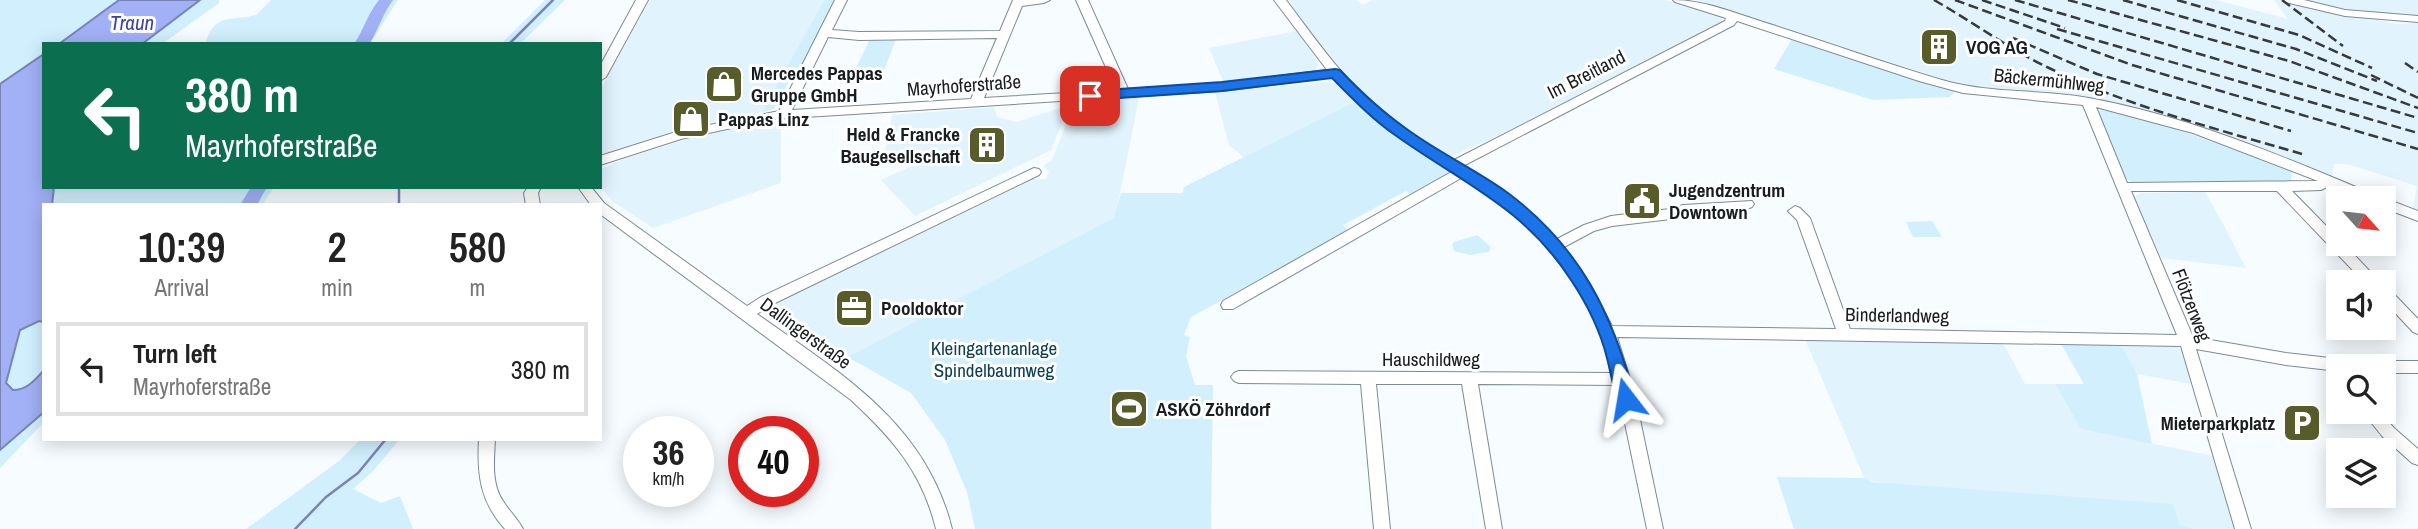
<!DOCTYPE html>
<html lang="en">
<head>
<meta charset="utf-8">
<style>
	:root { --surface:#fff; --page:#f2f2f2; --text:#222; --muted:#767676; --line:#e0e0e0 }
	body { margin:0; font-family:"Archivo Narrow",sans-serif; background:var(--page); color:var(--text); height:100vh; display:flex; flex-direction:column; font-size:26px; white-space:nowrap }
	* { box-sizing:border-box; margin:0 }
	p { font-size:23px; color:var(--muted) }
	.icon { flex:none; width:38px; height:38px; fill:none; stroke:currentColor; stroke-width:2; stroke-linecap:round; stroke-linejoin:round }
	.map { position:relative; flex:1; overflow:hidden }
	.drawer { position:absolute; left:42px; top:203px; width:560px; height:238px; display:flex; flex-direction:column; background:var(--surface); border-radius:0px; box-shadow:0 4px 18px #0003 }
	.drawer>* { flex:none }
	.banner { position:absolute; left:42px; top:42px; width:560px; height:147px; border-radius:0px; box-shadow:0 4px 18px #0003; background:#0b6e4f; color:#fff; overflow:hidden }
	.needle { width:46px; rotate:117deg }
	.fabs { position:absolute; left:2326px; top:186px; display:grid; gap:14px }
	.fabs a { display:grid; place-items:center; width:70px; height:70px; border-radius:0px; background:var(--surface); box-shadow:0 4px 18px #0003; font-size:35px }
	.speed { position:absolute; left:623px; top:416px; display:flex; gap:14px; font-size:35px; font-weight:700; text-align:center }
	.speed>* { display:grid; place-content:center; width:91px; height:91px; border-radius:50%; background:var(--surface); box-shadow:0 4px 18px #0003; line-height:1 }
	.speed small { font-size:18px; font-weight:400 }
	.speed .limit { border:10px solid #d22; background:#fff; color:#111 }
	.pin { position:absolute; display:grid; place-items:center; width:60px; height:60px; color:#fff; margin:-30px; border-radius:14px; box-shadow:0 4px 10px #0006 }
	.me { position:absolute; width:77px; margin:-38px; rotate:346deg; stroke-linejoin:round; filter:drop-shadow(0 0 5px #0008) }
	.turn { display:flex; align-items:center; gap:24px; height:147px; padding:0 28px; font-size:32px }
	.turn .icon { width:91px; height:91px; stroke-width:2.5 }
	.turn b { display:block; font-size:49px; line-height:60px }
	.eta { display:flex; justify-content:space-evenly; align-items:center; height:119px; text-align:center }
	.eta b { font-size:42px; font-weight:600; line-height:49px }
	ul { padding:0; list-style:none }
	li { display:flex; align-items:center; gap:21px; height:94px; margin:0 14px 10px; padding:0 14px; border:4px solid var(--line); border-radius:0px }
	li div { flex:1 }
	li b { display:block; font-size:26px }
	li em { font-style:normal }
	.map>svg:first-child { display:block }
	.built { fill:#e1f3fc }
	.green { fill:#d2effe }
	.water { fill:#a2b0f6; stroke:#7984b6; stroke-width:2 }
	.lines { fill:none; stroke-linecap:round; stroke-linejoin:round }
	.stream { stroke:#7984b6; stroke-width:2.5 }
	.river { fill:#a2b0f6; fill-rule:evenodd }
	.minor-casing { stroke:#7e8b91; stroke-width:2 }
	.minor { fill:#fff; fill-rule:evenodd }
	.rail { stroke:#353a3d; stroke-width:2.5; stroke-dasharray:10 4.5; stroke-linecap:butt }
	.route { fill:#1a73e8; stroke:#114b97; stroke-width:2 }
	.labels { text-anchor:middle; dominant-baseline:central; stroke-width:6; stroke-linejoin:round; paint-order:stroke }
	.poi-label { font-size:19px; font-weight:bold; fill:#181d20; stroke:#fff; text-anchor:start }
	.street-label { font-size:19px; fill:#181d20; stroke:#fff }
	.park-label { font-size:19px; fill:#0c4155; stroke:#fff }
	.water-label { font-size:21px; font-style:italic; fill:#3c41a4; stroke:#fff }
</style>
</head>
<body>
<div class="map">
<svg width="2418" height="529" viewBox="0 0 2418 529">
	<rect width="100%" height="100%" fill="#f6fcff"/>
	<g class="built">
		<polygon points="650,0 824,0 762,112 680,129 600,155 600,91"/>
		<polygon points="1289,0 1356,0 1363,5 1373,0 1665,0 1719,15 1723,20 1718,26 1524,124 1450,157 1397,121 1352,82 1301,20"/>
		<polygon points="1695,0 2216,0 2288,19 2274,0 2286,0 2396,24 2418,23 2418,210 2413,208 2417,186 2347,164 2334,164 2332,177 2146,112 2082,96 1997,90 1955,83"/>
		<polygon points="2297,0 2418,0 2418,17 2358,12"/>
		<polygon points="1297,31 1319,64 1314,72 1224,83 1209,48"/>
		<polygon points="1329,82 1337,85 1354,102 1244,157 1229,145 1215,92"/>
		<polygon points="1139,98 1115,218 840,361 766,309 769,305 1028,179 1046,179 1049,172 1043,166 1052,160 1075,102"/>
		<polygon points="1069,105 1051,150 915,216 881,180 936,155 884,159 892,115 994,107 997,117 1017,122"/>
		<polygon points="781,117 781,183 653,228 612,201 600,186 600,170 623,159 720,129"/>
		<polygon points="2205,192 2222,222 2246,268 2161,258 2134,197 2141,193"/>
		<polygon points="1805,339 2003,343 2025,384 2055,384 2081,429 2213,456 2234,529 2194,529 1865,480"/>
		<polygon points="2121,344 2177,346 2182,351 2192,384 2137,374"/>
	</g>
	<g class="green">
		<polygon points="0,0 119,0 59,44 44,44 44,54 0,84"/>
		<polygon points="201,0 219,0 219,3 162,44 142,44"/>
		<path d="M271,0H398L370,44H205C216,11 231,22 256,15Z"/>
		<polygon points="545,0 565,0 520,44 501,44"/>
		<polygon points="824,0 839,0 809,56 793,74 774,109 762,112"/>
		<polygon points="870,39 896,39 883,73 854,72"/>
		<polygon points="1792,39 1955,92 1950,97 1873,100 1774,69"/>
		<polygon points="1354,102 1402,140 1452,172 1413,197 1406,191 1343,225 1349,232 1191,317 1184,335 1190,337 1186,356 1195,385 1213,385 1211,529 975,529 967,492 945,440 911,393 853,360 840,361 1114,218 1121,193 1183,193 1184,187"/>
		<polygon points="2100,109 2173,128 2292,170 2291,181 2136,184 2123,177 2098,115"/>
		<polygon points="44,187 274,187 262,205 44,205 44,370 28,386 13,390 6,384"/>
		<polygon points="1932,221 1942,237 1913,237 1906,222"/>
		<polygon points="1477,235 1491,247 1489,252 1470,255 1454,251 1452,244 1454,242"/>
		<polygon points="2061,344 2121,344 2137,374 2152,444 2081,429 2055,384 2084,384"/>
		<polygon points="44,412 44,422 0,468 0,450"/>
		<polygon points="361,439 400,439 373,471 353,489 381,503 400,496 413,529 246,529 339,461"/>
		<polygon points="1777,477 1864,478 1871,482 2173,504 2179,525 2194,529 1794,529"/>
	</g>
	<g class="water">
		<polygon points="119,0 200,0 142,44 59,44"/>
		<path d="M44,54V187H54L52,205H44V322L39,321L20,330L6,383L13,390C27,390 35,380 44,370V412L0,450V84Z"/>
	</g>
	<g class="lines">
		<g class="stream">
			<polyline points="509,44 553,0"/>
			<polyline points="399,187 399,205"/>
			<polyline points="295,529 326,497 358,473 386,439"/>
		</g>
		<g class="river">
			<path d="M379,0H393C382,15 379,29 369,44H354C364,29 367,15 379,0Z"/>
			<polygon points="251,187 267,187 257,205 240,205"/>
		</g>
		<defs>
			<g id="minor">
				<polygon points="636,0 648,0 606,77 600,81 600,66"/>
				<path d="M835,0H847L832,30L859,32L1000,31L1013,0H1050L1044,3L1022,6L984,98L1116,90L1076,0H1088L1128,89L1222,83L1327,70L1274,0H1286C1316,40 1346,83 1385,115C1407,132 1430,146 1454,160L1725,21L1726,18L1675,2L1673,0C1703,0 1732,12 1760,21C1821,40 1881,62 1942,80C1990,94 2040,89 2089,98C2188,116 2282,156 2375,195L2377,198H2357L2329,186L2321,190L2292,191L2338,238V243H2343L2380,282H2364L2277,191H2131L2193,337L2286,353L2347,360L2352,362L2354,366H2338V371L2286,365L2196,349L2251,529H2235L2181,346L1617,337L1634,391L1663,529H1647L1617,385L1478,384L1502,529H1486L1462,384H1376L1390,529H1374L1361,384L1239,383L1234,381L1231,377L1234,373L1239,371L1614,373C1590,287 1538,224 1463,177L1233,309H1223L1221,305L1223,301L1453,171L1376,120L1333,77L1222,91L773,119L681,139L600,165V156L679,131L779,111ZM1737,21L1919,81L1963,93L2083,105L2177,335L1850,329L1810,218L1800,208L1795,206L1788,211L1797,220L1836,329L1612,326L1585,276L1564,247L1594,231L1612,226L1671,219L1684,215L1747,209L1752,207L1754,204L1752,201L1683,205L1670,209L1611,216L1584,225L1557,239L1520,203L1463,166L1734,25ZM828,37L859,40L997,38L971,99L792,110ZM2096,107L2193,133L2318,181L2127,183Z"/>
				<polygon points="2283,0 2304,0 2345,10 2418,16 2418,22 2345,16 2285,2"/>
				<path d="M1034,168L1039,169L1041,172L1039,175L771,305L757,314C840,373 926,423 952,529H936C922,472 893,439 851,400L600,214V205H591L578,187H591L604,203L747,306L761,297Z"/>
				<polygon points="528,187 541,187 538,193 540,205 526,205 524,193"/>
				<polygon points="2384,198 2418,211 2418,221 2384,208"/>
				<polygon points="2384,288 2389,289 2418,319 2418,334 2413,332 2384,301"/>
				<polygon points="2384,361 2418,361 2418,373 2384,373 2384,366 2377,366"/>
				<polygon points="2362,411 2379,411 2394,428 2418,449 2418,465 2412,463 2382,436"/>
				<path d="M479,439H495C494,460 491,483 503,501C509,511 518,519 523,529H505C480,502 477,474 479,439Z"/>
			</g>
		</defs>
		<use href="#minor" class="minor-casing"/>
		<use href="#minor" class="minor"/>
		<g class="rail">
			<path d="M1934,0C1973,22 2009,49 2049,68C2130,107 2217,129 2302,154"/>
			<polyline points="1955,0 2132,65 2418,149"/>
			<polyline points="1982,0 2065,28"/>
			<polyline points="2015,0 2418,118"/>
			<polyline points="2068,0 2289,61 2418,108"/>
			<polyline points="2123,0 2296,49 2377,81"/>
			<polyline points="2177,0 2299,35 2372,68"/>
			<polyline points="2282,0 2343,46"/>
			<polyline points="2057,29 2418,133"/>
			<polyline points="2013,38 2097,74 2291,131"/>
			<polyline points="2405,63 2418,72"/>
			<polyline points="2371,75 2418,98"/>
		</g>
	</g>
	<path class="route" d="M1335,69L1340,70C1360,91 1380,110 1404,127C1437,152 1475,169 1508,193C1580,247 1613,314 1635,399L1632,404H1620C1613,390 1611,373 1607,358C1600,330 1587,304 1571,280C1524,207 1462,183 1395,135C1372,119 1352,98 1332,78L1222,91L1090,100L1083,96L1090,91L1222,82Z"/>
	<defs>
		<symbol id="building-square" viewBox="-11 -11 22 22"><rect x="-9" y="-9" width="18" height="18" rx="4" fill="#585c2a" stroke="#fff"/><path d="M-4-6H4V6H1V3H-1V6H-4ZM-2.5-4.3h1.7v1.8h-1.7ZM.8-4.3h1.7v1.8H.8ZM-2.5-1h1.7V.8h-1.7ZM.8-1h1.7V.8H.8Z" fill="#fff"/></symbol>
		<symbol id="shop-square" viewBox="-11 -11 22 22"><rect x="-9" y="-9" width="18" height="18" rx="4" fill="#585c2a" stroke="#fff"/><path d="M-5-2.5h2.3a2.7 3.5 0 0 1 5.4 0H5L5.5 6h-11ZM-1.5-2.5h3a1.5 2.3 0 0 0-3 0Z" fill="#fff"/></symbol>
		<symbol id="civic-square" viewBox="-11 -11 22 22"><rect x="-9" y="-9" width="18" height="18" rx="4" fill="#585c2a" stroke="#fff"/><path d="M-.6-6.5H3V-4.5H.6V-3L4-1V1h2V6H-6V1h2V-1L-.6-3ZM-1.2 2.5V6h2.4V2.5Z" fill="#fff"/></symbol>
		<symbol id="office-square" viewBox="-11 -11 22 22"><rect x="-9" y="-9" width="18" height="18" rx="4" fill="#585c2a" stroke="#fff"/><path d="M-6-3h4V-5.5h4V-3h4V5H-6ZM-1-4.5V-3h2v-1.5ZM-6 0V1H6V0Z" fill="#fff"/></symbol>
		<symbol id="stadium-square" viewBox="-11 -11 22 22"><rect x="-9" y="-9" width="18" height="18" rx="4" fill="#585c2a" stroke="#fff"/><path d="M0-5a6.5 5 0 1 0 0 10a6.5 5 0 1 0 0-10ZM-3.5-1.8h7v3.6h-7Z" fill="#fff"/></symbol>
		<symbol id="parking-square" viewBox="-11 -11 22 22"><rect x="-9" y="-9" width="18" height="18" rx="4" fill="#585c2a" stroke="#fff"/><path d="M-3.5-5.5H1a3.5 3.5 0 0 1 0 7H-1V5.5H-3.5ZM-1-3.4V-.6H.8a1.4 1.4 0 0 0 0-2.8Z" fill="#fff"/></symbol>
	</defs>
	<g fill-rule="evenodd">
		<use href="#building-square" x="1917" y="25" width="44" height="44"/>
		<use href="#shop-square" x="702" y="62" width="44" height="44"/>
		<use href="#shop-square" x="669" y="97" width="44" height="44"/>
		<use href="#building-square" x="965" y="123" width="44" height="44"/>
		<use href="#civic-square" x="1620" y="179" width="44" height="44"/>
		<use href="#office-square" x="832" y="286" width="44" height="44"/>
		<use href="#stadium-square" x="1107" y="387" width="44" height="44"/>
		<use href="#parking-square" x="2280" y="401" width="44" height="44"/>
	</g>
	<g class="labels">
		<g class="poi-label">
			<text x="1966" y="47">VOG AG</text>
			<text x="751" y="73">Mercedes Pappas<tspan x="751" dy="22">Gruppe GmbH</tspan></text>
			<text x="718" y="119">Pappas Linz</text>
			<text x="960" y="134" text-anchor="end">Held &amp; Francke<tspan x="960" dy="22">Baugesellschaft</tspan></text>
			<text x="1669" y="190">Jugendzentrum<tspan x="1669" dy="22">Downtown</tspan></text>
			<text x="881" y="308">Pooldoktor</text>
			<text x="1156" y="409">ASKÖ Zöhrdorf</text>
			<text x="2275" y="423" text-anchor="end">Mieterparkplatz</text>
		</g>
		<g class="street-label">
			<text transform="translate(1586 74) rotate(-27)">Im Breitland</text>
			<text transform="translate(2049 80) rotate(6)">Bäckermühlweg</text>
			<text transform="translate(964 85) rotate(-4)">Mayrhoferstraße</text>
			<text transform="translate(2192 305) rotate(69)">Flötzerweg</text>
			<text transform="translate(1897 315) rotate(1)">Binderlandweg</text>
			<text transform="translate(806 333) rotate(36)">Dallingerstraße</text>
			<text x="1431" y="359">Hauschildweg</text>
		</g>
		<g class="park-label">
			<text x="994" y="348">Kleingartenanlage<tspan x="994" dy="22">Spindelbaumweg</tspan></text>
		</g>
		<g class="water-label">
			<text x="132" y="22">Traun</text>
		</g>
	</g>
</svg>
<div class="fabs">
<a><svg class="needle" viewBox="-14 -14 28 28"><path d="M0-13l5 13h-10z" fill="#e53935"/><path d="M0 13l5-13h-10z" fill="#767676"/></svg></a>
<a><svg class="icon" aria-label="sound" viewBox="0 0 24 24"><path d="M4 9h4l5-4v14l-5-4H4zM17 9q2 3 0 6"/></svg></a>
<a><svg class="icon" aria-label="search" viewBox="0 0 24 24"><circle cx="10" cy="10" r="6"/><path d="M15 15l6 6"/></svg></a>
<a><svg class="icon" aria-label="layers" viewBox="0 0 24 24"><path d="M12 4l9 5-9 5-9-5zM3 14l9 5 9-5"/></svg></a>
</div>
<div class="speed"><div>36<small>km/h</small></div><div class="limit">40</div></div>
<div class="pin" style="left:1090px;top:96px;background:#d93025"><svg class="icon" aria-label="arrive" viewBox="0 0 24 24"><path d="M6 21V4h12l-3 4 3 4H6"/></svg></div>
<svg class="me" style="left:1626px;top:399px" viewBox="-20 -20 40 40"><path d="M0-17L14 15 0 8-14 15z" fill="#1a73e8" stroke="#fff" stroke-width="4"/></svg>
<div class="banner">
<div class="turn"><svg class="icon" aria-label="left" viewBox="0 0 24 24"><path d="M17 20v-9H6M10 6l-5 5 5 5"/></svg><div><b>380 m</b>Mayrhoferstraße</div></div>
</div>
<section class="drawer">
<div class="eta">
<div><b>10:39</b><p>Arrival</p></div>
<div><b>2</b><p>min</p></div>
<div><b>580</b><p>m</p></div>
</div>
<ul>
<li><svg class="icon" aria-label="left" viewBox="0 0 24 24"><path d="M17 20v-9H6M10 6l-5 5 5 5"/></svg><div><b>Turn left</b><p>Mayrhoferstraße</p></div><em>380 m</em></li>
</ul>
</section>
</div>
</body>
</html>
